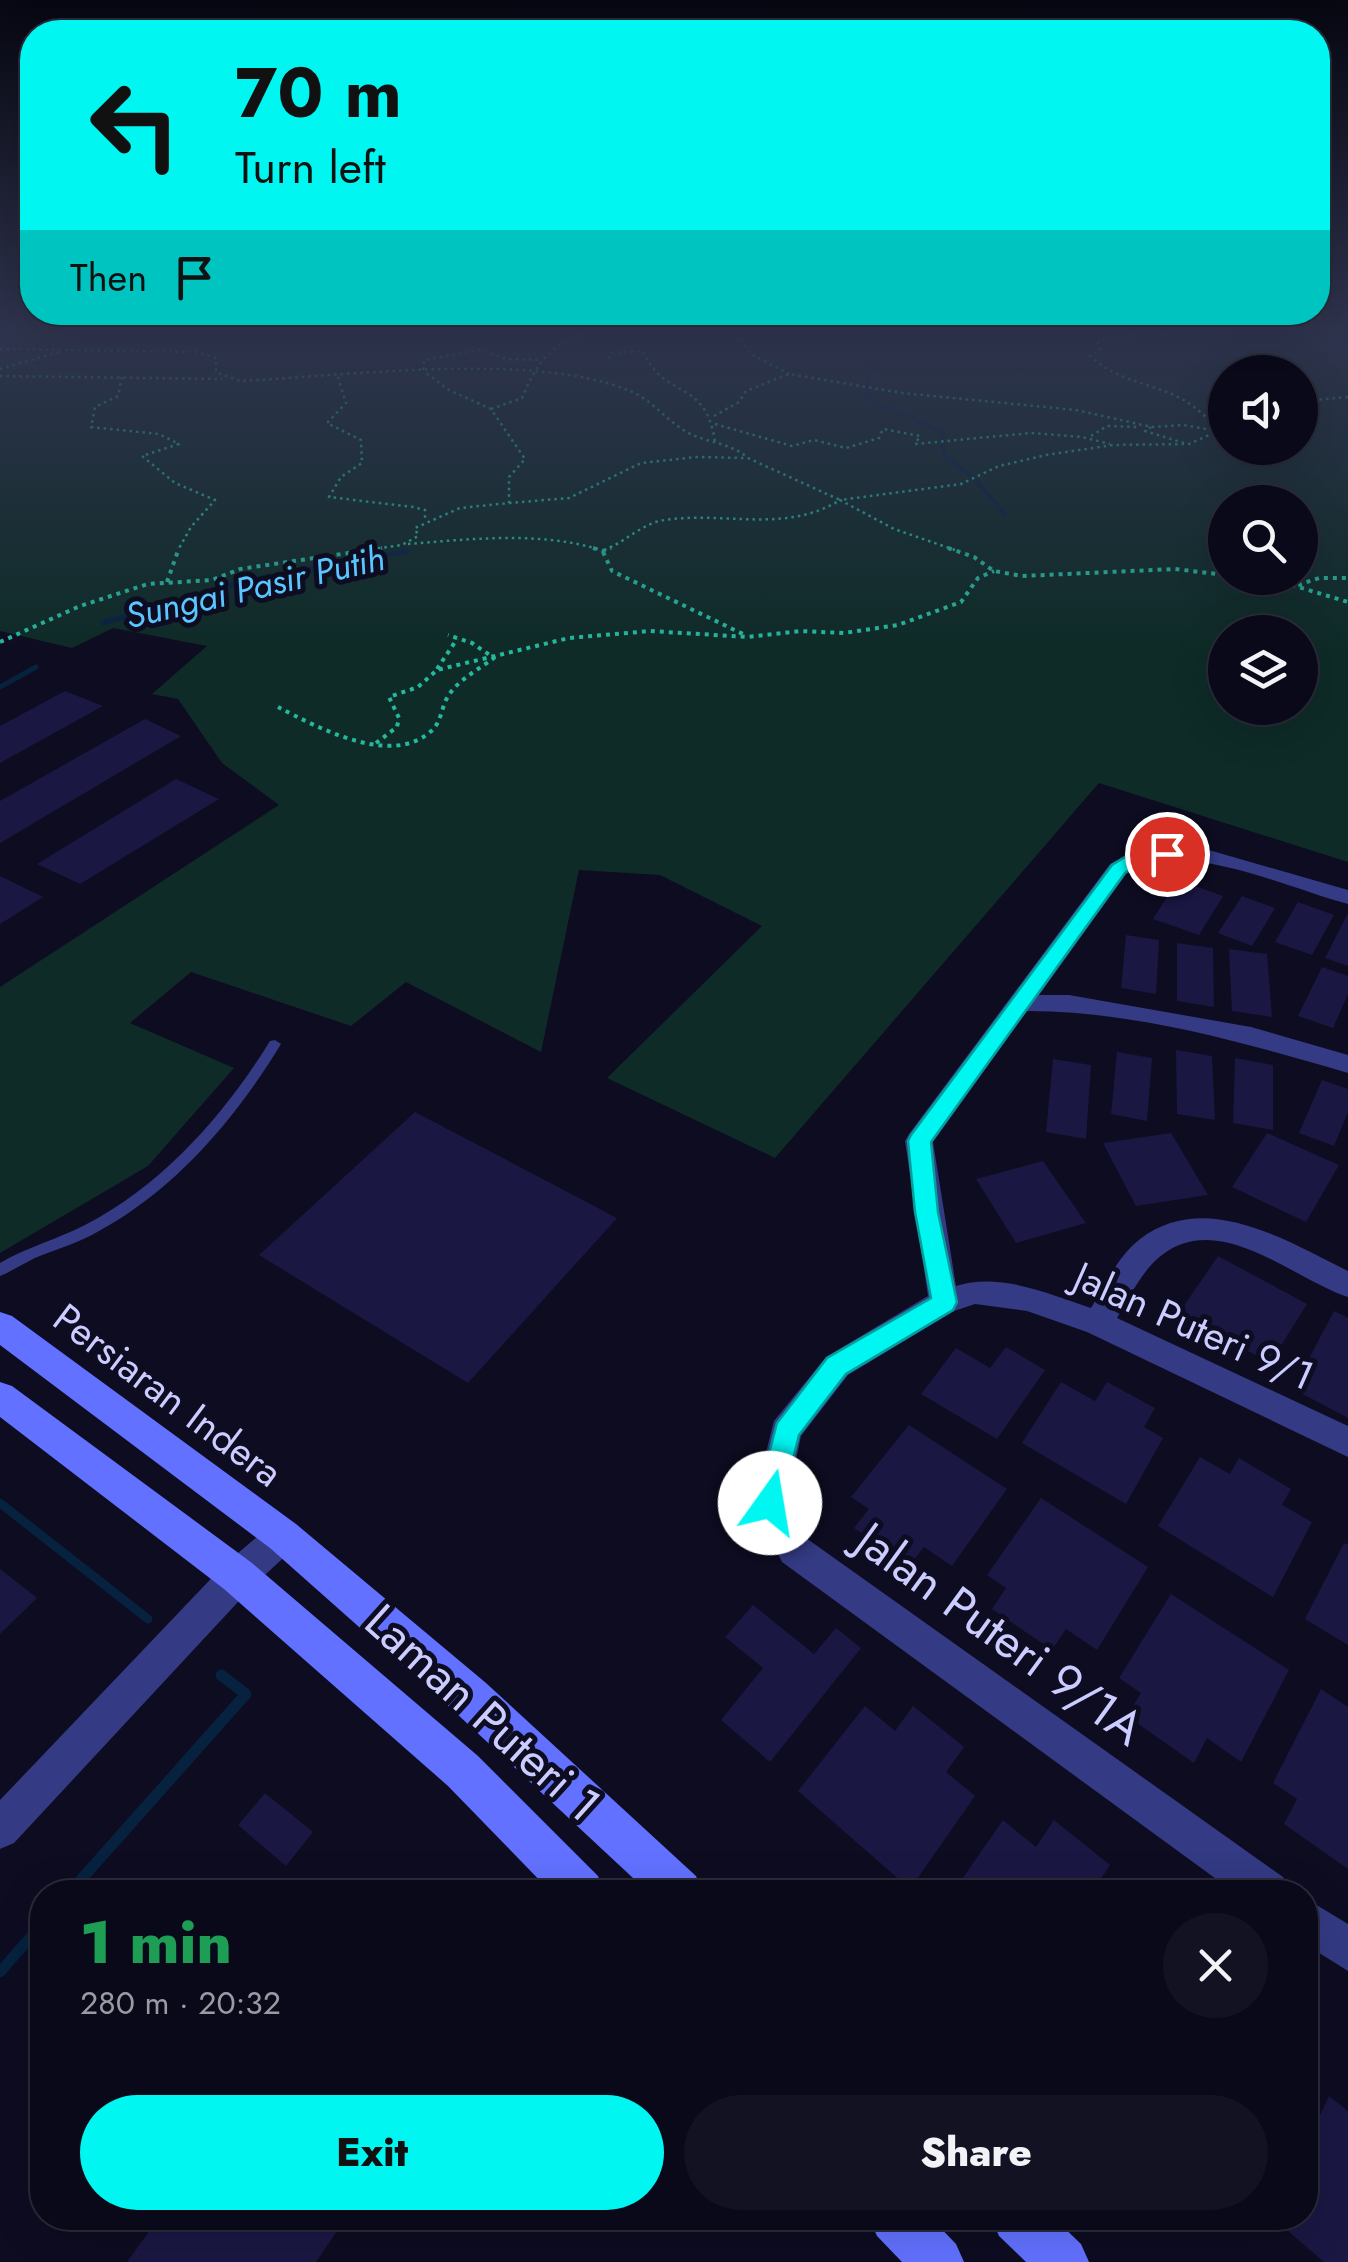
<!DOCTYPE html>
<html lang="en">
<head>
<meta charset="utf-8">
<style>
	:root { --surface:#0a0919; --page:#131222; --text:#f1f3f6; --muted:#999aa2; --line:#2a2a38; --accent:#00f6f1 }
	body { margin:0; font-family:Jost,sans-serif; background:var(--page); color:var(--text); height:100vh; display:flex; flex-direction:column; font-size:38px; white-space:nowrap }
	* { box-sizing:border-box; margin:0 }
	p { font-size:32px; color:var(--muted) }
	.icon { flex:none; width:55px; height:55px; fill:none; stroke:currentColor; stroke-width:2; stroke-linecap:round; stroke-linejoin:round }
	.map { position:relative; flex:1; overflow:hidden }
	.details { position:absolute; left:30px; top:1880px; width:1288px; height:350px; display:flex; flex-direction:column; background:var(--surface); border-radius:40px; box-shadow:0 10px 40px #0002,0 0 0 2px var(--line) }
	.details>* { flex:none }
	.top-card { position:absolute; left:20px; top:20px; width:1310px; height:305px; border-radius:40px; box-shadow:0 10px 40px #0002,0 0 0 2px var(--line); background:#00f6f1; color:#111; overflow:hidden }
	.fabs { position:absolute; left:1208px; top:355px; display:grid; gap:20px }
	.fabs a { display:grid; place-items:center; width:110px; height:110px; border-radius:50%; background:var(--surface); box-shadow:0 10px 40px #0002,0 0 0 2px var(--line); font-size:50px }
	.pin { position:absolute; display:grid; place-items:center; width:85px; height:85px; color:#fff; margin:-42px; border:5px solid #fff; border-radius:50%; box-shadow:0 2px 10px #0007 }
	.me { position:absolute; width:110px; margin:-55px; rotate:13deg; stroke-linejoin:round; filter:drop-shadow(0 0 8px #0008) }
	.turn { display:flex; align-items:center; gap:35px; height:210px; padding:0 50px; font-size:45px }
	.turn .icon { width:130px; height:130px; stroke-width:2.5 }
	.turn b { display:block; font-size:70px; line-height:85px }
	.then { display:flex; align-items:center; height:95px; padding:0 50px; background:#0003; gap:20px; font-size:38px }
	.round { display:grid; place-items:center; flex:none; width:105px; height:105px; border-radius:52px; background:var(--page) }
	.headline { display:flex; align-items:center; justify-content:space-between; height:170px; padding:0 50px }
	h1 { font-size:60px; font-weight:800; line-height:75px; color:#1e9e55 }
	.button { display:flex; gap:20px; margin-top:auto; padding:20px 50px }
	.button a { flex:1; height:115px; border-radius:60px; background:var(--accent); color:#111; font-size:40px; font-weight:800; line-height:115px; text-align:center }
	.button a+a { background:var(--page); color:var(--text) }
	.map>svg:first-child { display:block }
	.green { fill:#0e2b27; fill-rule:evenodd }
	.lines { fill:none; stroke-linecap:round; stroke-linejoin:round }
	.stream-far3 { stroke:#06223f; stroke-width:4 }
	.stream-far2 { stroke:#06223f; stroke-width:5 }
	.stream-far1 { stroke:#06223f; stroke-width:9 }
	.stream { stroke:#06223f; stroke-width:11 }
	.building { fill:#1a1743 }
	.path-far1 { stroke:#26b89e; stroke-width:2.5; stroke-dasharray:2.5 4; stroke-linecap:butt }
	.path { stroke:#26b89e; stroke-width:4; stroke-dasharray:4 5; stroke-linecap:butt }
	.lane { fill:#343a83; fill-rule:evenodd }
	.street { fill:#343a83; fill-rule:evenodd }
	.secondary { fill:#6271ff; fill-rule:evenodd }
	.route { fill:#00f6f1; stroke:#00a09d; stroke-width:2.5 }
	.labels { text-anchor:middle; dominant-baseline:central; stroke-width:10; stroke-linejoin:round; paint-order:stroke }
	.far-water-label { font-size:35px; font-style:italic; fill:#59c6ff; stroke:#0d0c21 }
	.street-label { font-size:40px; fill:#cbccff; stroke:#0d0c21 }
	.near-street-label { font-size:48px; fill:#cbccff; stroke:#0d0c21 }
</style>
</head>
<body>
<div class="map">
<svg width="1348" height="2262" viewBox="0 0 1348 2262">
	<rect width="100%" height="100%" fill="#0d0c21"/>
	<path class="green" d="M0,333H1348V862L1099,783L775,1158L607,1078L762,926L660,875L579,870L541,1052L406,982L351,1026L191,972L130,1023L234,1068L148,1166L0,1253V987L279,805L222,763L178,699L152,694L207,646L113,628L72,648L0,631ZM1225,372H1300V448H1225ZM1225,502H1300V578H1225ZM1225,632H1300V708H1225Z"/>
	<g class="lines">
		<polyline class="stream-far3" points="876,333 867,392 872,400 942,432 944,455 973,477 1005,514"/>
		<g class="stream-far2">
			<polyline points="103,623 245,581 408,551"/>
			<polyline points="0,687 36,667"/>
		</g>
		<polyline class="stream-far1" points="0,1503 148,1619"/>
		<g class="stream">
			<polyline points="70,1892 246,1694 221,1675"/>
			<polyline points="0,1972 42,1924"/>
		</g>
	</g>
	<g class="building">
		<polygon points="65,691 103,706 0,763 0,726"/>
		<polygon points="145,719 181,736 0,843 0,801"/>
		<polygon points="176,779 219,799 80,884 37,864"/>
		<polygon points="0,876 43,897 0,924"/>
		<polygon points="1178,880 1223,896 1199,935 1153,919"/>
		<polygon points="1242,896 1275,908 1252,946 1218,933"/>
		<polygon points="1298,902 1334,915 1312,955 1275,942"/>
		<polygon points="1348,913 1348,966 1325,958"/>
		<polygon points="1126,935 1159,940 1156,994 1121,988"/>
		<polygon points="1177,943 1213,948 1214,1007 1177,1001"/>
		<polygon points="1229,949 1267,954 1272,1017 1232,1011"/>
		<polygon points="1322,967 1348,976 1348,994 1333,1028 1298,1016"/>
		<polygon points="1176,1050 1212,1056 1215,1120 1177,1114"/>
		<polygon points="1117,1052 1152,1058 1147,1121 1111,1114"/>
		<polygon points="1235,1058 1273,1065 1273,1130 1233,1123"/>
		<polygon points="1053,1059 1091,1065 1086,1139 1046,1132"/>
		<polygon points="1322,1080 1348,1089 1348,1112 1334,1146 1299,1133"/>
		<polygon points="415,1112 617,1218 468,1383 259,1255"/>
		<polygon points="1171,1133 1208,1195 1136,1206 1103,1143"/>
		<polygon points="1267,1133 1339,1165 1306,1222 1232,1187"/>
		<polygon points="1043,1161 1086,1223 1016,1243 976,1179"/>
		<polygon points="1218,1256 1307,1304 1270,1363 1179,1313"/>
		<polygon points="1334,1311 1348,1318 1348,1418 1293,1389"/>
		<polygon points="1006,1347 1045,1370 997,1439 921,1394 956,1348 990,1368"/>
		<polygon points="1061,1382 1095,1401 1107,1382 1155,1408 1144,1427 1163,1438 1126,1504 1022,1443"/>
		<polygon points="909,1425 1007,1489 952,1566 924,1547 909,1566 854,1528 869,1509 851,1497"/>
		<polygon points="1200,1457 1230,1474 1239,1458 1291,1489 1282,1505 1312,1522 1273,1597 1158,1526"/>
		<polygon points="1041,1498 1148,1567 1097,1650 1066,1629 1052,1650 992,1609 1006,1588 987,1575"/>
		<polygon points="1344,1543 1348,1545 1348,1645 1305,1619"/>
		<polygon points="0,1569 37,1598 0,1634"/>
		<polygon points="1171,1594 1289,1670 1241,1762 1207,1738 1194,1763 1127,1716 1141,1693 1119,1678"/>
		<polygon points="753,1605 814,1654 836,1628 861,1648 770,1762 721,1720 763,1668 725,1637"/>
		<polygon points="1321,1689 1348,1707 1348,1869 1284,1824 1297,1799 1273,1783"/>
		<polygon points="865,1706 895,1731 913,1706 964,1747 946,1772 975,1796 910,1889 798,1791"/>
		<polygon points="265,1793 313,1832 286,1866 238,1825"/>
		<polygon points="1003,1820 1036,1847 1054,1820 1110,1865 1092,1892 953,1892"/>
		<polygon points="1329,2096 1348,2111 1348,2262 1324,2262 1273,2218 1305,2218 1305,2147"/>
		<polygon points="159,2218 346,2218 316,2262 127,2262"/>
	</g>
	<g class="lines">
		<g class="path-far1">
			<polyline points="456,333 489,333"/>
			<polyline points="742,333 741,340 751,354 789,374"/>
			<path d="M0,349L197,352L216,358V372L240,381C345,376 535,351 630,391C652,400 665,419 685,431C705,443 730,442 748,458L840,500"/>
			<path d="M609,359L611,353L643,351C663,400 706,377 715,442"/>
			<polyline points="0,369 59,352"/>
			<polyline points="423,370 424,360 479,350 507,359 540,360"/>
			<polyline points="0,376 222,379"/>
			<polyline points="122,377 118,396 95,407 91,427 159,434 179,444 142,456 175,483 215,500 191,527 178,550"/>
			<polyline points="338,377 346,403 327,423 361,440 362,463 341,477 329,497 413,507 425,510 425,520"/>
			<polyline points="1300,401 1348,397"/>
			<path d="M491,409L522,398C535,366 551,343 585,333"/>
			<polyline points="714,416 739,402 746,391 789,374 902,393 1076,410 1152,427 1183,425 1218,431 1225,426"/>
			<polyline points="715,424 792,446 814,440 846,448 879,438 883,429 920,436 915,444 1031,433 1082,437 1110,444"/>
			<polyline points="1151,427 1145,431 1184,443"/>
			<polyline points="1091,436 1107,426 1140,427"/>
			<polyline points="509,503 569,498 641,463 697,457 745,458"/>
			<path d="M408,544C471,539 540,531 601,550"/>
			<polyline points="365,550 402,545 418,536 415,528 460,508 509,503 509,477 525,459 491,409 449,390 426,373"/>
			<path d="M604,550C626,542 642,523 665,520C724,511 786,534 840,500"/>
			<path d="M955,550L894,529L840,500L961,484L999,466L1046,455L1113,445L1189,444L1218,431C1177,377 1132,394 1090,356L1100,350L1098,342L1113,336L1221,333"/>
		</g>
		<g class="path">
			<polyline points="593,548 603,551 611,548"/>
			<polyline points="948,548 974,557 994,571 1022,576 1175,569 1225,575"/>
			<polyline points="603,552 612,571 745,635"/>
			<polyline points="1247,578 1295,586 1348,602"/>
			<polyline points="167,582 179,548"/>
			<polyline points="1298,585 1319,578 1348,578"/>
			<polyline points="0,642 80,606 148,584 212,580 240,569 382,548"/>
			<polyline points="437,669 457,639"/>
			<path d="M278,707C317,727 390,767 430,732C441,724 441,709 447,698C457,680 478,670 494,658L472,643L448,635"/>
			<polyline points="376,743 397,727 399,718 389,697 418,687 437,670 569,638 650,631 748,637 800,631 844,633 898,625 961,602 978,578 994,571"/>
		</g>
		<path class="lane" d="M275,1040L281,1044C236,1118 176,1189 99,1231C79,1243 56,1249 35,1258C23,1264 12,1271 0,1276V1263C27,1247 58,1239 85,1225C163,1185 225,1114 270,1041Z"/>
		<g class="street">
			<path d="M1195,846L1348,890V904C1286,888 1184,837 1126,874L1039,995H1069L1251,1027L1348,1055V1073C1245,1043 1135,1011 1027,1011L933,1142L956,1286C1000,1272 1049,1294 1091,1308C1105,1285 1118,1256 1140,1239C1205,1189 1287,1241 1348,1271V1297C1293,1279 1220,1210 1162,1255C1142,1270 1130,1297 1117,1318L1348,1426V1457L1087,1332L1027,1311L975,1304L954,1311L848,1375L801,1436L787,1502L806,1538L1283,1877L1288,1892H1234L782,1562L753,1503L774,1421L826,1357L928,1296L905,1141L909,1134L1110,864L1139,849Z"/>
			<polygon points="283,1520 295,1525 300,1536 295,1547 251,1588 14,1843 0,1849 0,1800 225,1564 271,1525"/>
			<polygon points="1305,1898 1348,1924 1348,1971 1305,1944"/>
		</g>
		<g class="secondary">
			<polygon points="0,1312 12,1316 296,1524 486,1683 696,1876 702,1892 648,1892 456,1713 270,1548 0,1345"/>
			<polygon points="0,1382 12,1386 252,1563 478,1756 598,1876 604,1892 551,1892 448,1786 224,1589 0,1417"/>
			<polygon points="869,2218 931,2218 956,2244 964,2262 902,2262 877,2236"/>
			<polygon points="991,2218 1054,2218 1081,2244 1089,2262 1026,2262 999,2236"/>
		</g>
	</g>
	<linearGradient id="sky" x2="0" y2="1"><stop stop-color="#070712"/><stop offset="0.51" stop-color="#2f344e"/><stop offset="1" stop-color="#2f344e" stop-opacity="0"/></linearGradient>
	<rect width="1348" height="649" fill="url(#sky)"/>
	<polygon class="route" points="1167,849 1174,850 1174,858 1144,862 1125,873 931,1142 938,1212 957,1302 953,1310 846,1374 799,1435 780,1512 770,1516 760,1512 756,1503 777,1423 827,1358 931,1298 915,1212 908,1141 911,1135 1112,865 1133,852"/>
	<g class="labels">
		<g class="far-water-label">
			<text transform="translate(255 587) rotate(-13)">Sungai Pasir Putih</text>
		</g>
		<g class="street-label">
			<text transform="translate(1194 1326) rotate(24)">Jalan Puteri 9/1</text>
			<text transform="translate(168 1395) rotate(37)">Persiaran Indera</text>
		</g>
		<g class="near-street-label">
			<text transform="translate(1000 1634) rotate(36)">Jalan Puteri 9/1A</text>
			<text transform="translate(483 1713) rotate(42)">Laman Puteri 1</text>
		</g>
	</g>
</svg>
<div class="fabs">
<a><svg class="icon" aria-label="sound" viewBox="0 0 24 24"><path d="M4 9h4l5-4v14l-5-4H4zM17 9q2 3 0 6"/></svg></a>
<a><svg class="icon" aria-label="search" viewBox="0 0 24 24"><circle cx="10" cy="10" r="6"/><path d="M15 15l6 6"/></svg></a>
<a><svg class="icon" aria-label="layers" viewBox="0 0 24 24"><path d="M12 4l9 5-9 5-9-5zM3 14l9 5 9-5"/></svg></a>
</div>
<div class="pin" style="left:1167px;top:854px;background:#d93025"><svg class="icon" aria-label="arrive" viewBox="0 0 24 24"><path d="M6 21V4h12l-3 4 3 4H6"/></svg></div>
<svg class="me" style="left:770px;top:1503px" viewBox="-20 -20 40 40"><circle r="19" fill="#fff"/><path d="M0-13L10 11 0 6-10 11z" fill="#00f6f1"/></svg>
<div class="top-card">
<div class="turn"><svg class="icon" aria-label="left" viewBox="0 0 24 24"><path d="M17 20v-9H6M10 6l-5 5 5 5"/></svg><div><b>70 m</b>Turn left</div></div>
<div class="then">Then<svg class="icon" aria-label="arrive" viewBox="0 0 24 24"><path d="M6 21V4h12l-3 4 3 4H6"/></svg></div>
</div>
<section class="details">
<div class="headline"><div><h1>1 min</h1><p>280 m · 20:32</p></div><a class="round"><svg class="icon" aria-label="close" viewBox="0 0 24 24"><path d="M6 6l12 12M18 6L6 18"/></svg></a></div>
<div class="button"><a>Exit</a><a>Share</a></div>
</section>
</div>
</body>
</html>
